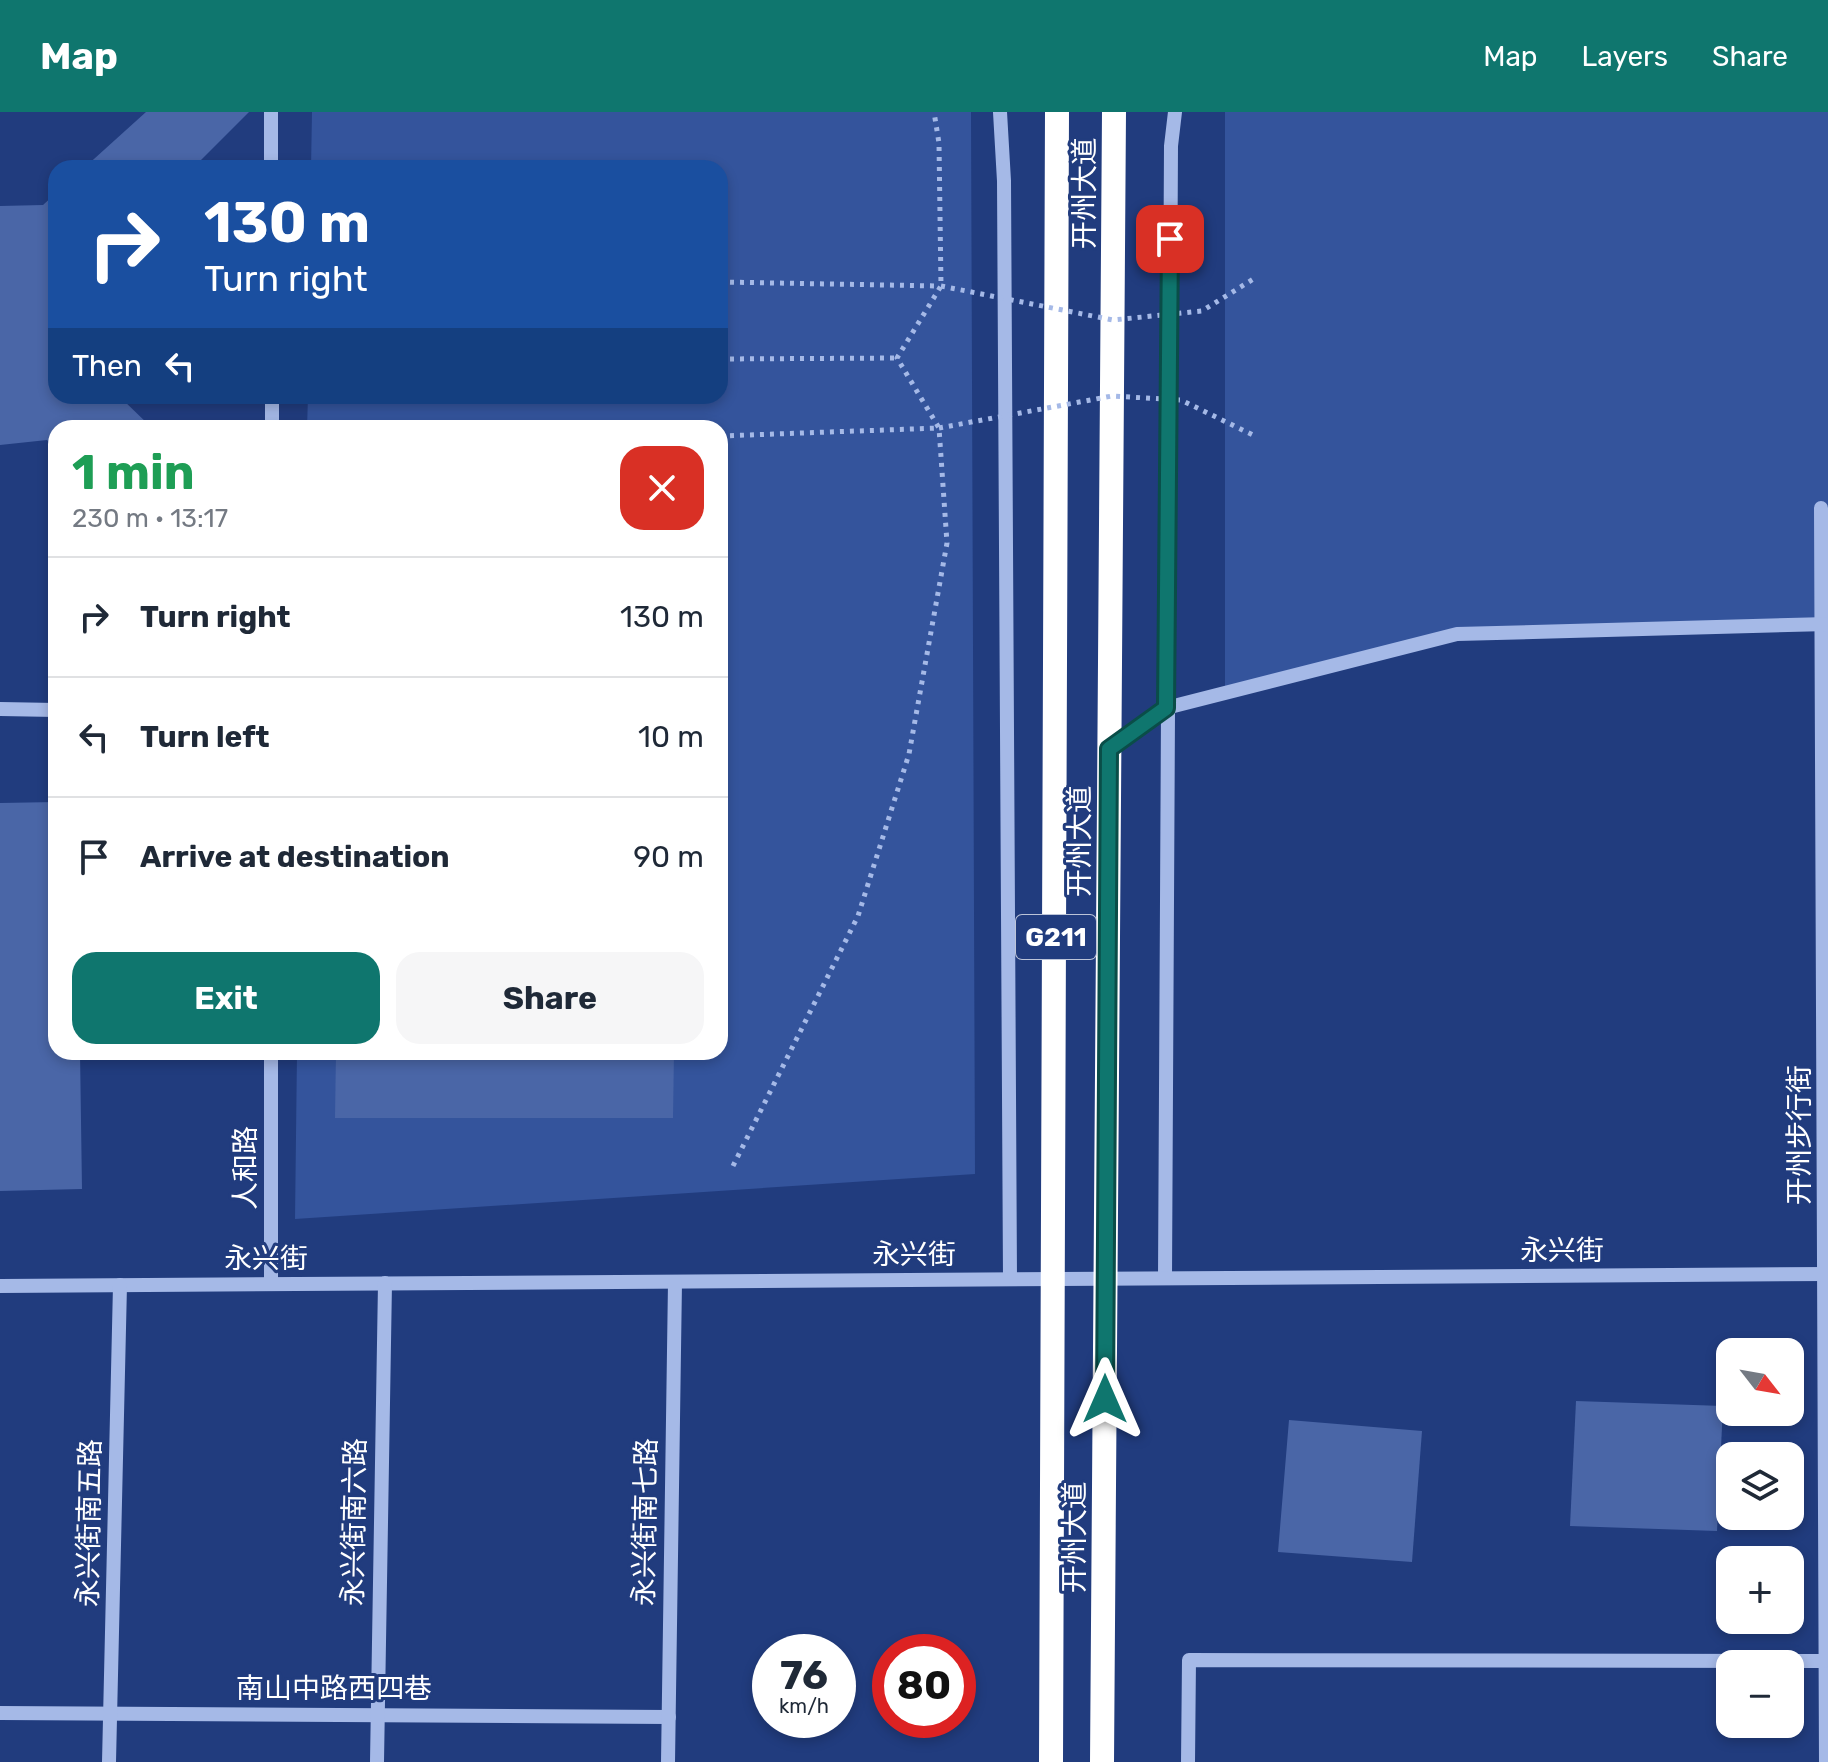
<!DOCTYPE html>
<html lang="en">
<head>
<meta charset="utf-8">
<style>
	:root { --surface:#fff; --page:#f6f6f7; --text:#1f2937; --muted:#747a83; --line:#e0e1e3; --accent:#0f766e }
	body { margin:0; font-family:Rubik,"Noto Sans SC",sans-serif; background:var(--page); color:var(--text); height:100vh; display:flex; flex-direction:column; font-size:30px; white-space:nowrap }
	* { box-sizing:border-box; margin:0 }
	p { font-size:26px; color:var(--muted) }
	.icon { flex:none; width:44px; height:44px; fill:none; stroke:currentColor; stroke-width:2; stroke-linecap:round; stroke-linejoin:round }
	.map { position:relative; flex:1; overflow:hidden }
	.drawer { position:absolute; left:48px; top:308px; width:680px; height:640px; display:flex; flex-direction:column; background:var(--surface); border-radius:24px; box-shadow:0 4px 12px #0003 }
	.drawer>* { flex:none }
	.top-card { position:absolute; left:48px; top:48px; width:680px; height:244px; border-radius:24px; box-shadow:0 4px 12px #0003; background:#1a4fa0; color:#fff; overflow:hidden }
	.needle { width:52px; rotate:121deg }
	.fabs { position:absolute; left:1716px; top:1226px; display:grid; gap:16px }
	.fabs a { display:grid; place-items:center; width:88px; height:88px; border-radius:16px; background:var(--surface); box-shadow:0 4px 12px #0003; font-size:40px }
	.speed { position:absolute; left:752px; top:1522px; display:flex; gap:16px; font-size:40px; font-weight:700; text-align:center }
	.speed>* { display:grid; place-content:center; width:104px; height:104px; border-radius:50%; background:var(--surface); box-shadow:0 4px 12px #0003; line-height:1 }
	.speed small { font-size:20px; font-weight:400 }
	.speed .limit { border:12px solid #d22; background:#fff; color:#111 }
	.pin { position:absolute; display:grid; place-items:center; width:68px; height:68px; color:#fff; margin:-34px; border-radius:16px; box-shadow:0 4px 12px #0006 }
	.me { position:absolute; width:88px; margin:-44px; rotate:0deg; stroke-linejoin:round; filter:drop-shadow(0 0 6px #0008) }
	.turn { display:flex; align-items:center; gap:28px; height:168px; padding:0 24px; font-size:36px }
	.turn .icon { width:104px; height:104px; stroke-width:2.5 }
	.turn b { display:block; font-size:56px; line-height:68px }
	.then { display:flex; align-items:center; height:76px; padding:0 24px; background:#0003; gap:16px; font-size:30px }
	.round { display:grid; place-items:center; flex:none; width:84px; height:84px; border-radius:24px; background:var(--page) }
	.overview { display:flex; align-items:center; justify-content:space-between; height:136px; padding:0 24px }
	h1 { font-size:48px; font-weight:700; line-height:60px; color:#1e9e55 }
	.action { display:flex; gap:16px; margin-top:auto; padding:16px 24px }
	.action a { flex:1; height:92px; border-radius:24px; background:var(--accent); color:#fff; font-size:32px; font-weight:700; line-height:92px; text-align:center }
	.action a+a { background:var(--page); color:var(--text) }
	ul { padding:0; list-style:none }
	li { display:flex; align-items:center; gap:24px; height:120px; padding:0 24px; border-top:2px solid var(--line) }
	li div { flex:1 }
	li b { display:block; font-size:30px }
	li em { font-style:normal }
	header { display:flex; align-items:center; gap:48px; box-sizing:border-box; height:112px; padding:0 40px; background:var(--accent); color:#fff }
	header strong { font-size:38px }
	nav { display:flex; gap:44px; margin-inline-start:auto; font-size:28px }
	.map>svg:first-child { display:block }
	.green { fill:#34549c }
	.building { fill:#4a66a7 }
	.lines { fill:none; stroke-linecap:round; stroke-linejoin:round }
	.path { stroke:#a5b9e7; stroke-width:5; stroke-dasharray:4 6; stroke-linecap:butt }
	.minor { stroke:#a5b9e7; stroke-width:14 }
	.highway { stroke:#fff; stroke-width:24 }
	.path-bridge { stroke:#a5b9e7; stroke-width:5; stroke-dasharray:4 6; stroke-linecap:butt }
	.route-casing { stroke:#0a4d48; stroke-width:20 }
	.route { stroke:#0f766e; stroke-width:14 }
	.labels { text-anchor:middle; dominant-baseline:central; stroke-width:6; stroke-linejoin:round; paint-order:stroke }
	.shield { fill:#213c7e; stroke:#bcc4d8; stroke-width:2 }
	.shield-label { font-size:26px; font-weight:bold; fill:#fff }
	.street-label { font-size:28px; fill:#fff; stroke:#213c7e }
</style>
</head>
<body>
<header>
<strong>Map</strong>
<nav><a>Map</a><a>Layers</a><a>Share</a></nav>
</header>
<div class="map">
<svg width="1828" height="1650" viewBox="0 0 1828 1650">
	<rect width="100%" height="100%" fill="#213c7e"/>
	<g class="green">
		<polygon points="312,0 971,0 975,1062 295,1107 297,940 720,940 720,316 307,316 308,284 720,284 720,56 311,56"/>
		<polygon points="1225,0 1828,0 1828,512 1457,522 1225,581"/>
	</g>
	<g class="building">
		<polygon points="146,0 249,0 193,56 84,56"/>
		<polygon points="56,81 56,284 119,284 152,316 56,316 56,338 47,328 0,333 0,94 43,93"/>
		<polygon points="56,690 56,940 80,940 82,1077 0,1079 0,691"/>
		<polygon points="336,940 674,940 673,1006 335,1006"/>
		<polygon points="1576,1289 1723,1294 1717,1419 1570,1414"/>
		<polygon points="1289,1308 1422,1319 1412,1450 1278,1440"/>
	</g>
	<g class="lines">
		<g class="path">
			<polyline points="720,170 940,174"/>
			<polyline points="720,247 897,246"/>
			<polyline points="720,324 939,316"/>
			<polyline points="733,1054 858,804 909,642 947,431 939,316 897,246 941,174 939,31 934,0"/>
		</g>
		<g class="minor">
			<polyline points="271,0 271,56"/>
			<polyline points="1000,0 1004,69 1010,1167"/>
			<polyline points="272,284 272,316"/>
			<polyline points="1821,396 1826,1650"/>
			<polyline points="0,597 56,598"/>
			<polyline points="1109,637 1166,596 1457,522 1828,512"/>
			<polyline points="271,940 271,1172"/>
			<polyline points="1165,1166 1171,34 1175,0"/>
			<polyline points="0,1174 1828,1162"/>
			<polyline points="0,1601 669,1605"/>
			<polyline points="109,1650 120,1173"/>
			<polyline points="377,1650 385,1171"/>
			<polyline points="668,1650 675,1170"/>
			<polyline points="1188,1650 1189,1548 1824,1549"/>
		</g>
		<g class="highway">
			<polyline points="1051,1650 1057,0"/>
			<polyline points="1102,1650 1114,0"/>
		</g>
		<g class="path-bridge">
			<polyline points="941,174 1113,208 1202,199 1255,166"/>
			<polyline points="939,316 1112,284 1181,288 1255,324"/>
		</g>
	</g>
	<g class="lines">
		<defs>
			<polyline id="route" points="1105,1287 1109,637 1166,596 1170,127"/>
		</defs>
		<use href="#route" class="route-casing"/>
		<use href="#route" class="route"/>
	</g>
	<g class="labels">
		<rect class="shield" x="1016" y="803" width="80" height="44" rx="6"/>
		<g class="shield-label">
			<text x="1056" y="825">G211</text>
		</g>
		<g class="street-label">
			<text transform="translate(1084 81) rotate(-90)">开州大道</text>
			<text transform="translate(1079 729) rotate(-90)">开州大道</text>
			<text transform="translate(1799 1023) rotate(-90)">开州步行街</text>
			<text transform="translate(245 1056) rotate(-90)">人和路</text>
			<text x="1562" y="1138">永兴街</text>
			<text x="914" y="1142">永兴街</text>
			<text x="266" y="1146">永兴街</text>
			<text transform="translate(354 1410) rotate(-89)">永兴街南六路</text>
			<text transform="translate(645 1410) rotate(-89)">永兴街南七路</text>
			<text transform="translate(89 1411) rotate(-89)">永兴街南五路</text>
			<text transform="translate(1074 1425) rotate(-90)">开州大道</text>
			<text x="334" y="1576">南山中路西四巷</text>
		</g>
	</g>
</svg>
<div class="fabs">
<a><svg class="needle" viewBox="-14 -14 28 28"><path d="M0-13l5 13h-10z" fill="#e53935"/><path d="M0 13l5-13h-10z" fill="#747a83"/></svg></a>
<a><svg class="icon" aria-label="layers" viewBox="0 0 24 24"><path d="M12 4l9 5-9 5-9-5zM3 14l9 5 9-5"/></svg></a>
<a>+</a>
<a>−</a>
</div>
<div class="speed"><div>76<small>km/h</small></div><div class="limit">80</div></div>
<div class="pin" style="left:1170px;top:127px;background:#d93025"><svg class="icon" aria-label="arrive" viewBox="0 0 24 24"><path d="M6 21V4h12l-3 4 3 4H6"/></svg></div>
<svg class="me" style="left:1105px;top:1287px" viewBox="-20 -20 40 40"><path d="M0-17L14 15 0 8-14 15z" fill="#0f766e" stroke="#fff" stroke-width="4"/></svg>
<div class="top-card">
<div class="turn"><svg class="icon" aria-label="right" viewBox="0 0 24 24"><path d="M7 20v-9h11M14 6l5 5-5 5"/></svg><div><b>130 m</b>Turn right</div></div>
<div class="then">Then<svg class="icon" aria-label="left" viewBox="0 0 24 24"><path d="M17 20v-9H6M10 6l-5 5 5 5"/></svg></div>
</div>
<section class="drawer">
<div class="overview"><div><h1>1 min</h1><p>230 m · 13:17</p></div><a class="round" style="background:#d93025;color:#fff"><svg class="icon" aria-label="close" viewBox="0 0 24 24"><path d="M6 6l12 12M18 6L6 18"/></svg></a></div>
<ul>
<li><svg class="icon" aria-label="right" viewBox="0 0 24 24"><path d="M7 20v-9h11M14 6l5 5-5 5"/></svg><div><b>Turn right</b></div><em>130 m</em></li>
<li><svg class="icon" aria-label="left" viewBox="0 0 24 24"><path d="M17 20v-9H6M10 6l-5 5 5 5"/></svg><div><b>Turn left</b></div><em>10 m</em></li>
<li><svg class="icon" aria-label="arrive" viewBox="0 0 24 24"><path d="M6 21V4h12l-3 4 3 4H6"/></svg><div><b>Arrive at destination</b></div><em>90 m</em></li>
</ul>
<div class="action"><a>Exit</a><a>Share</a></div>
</section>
</div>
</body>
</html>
